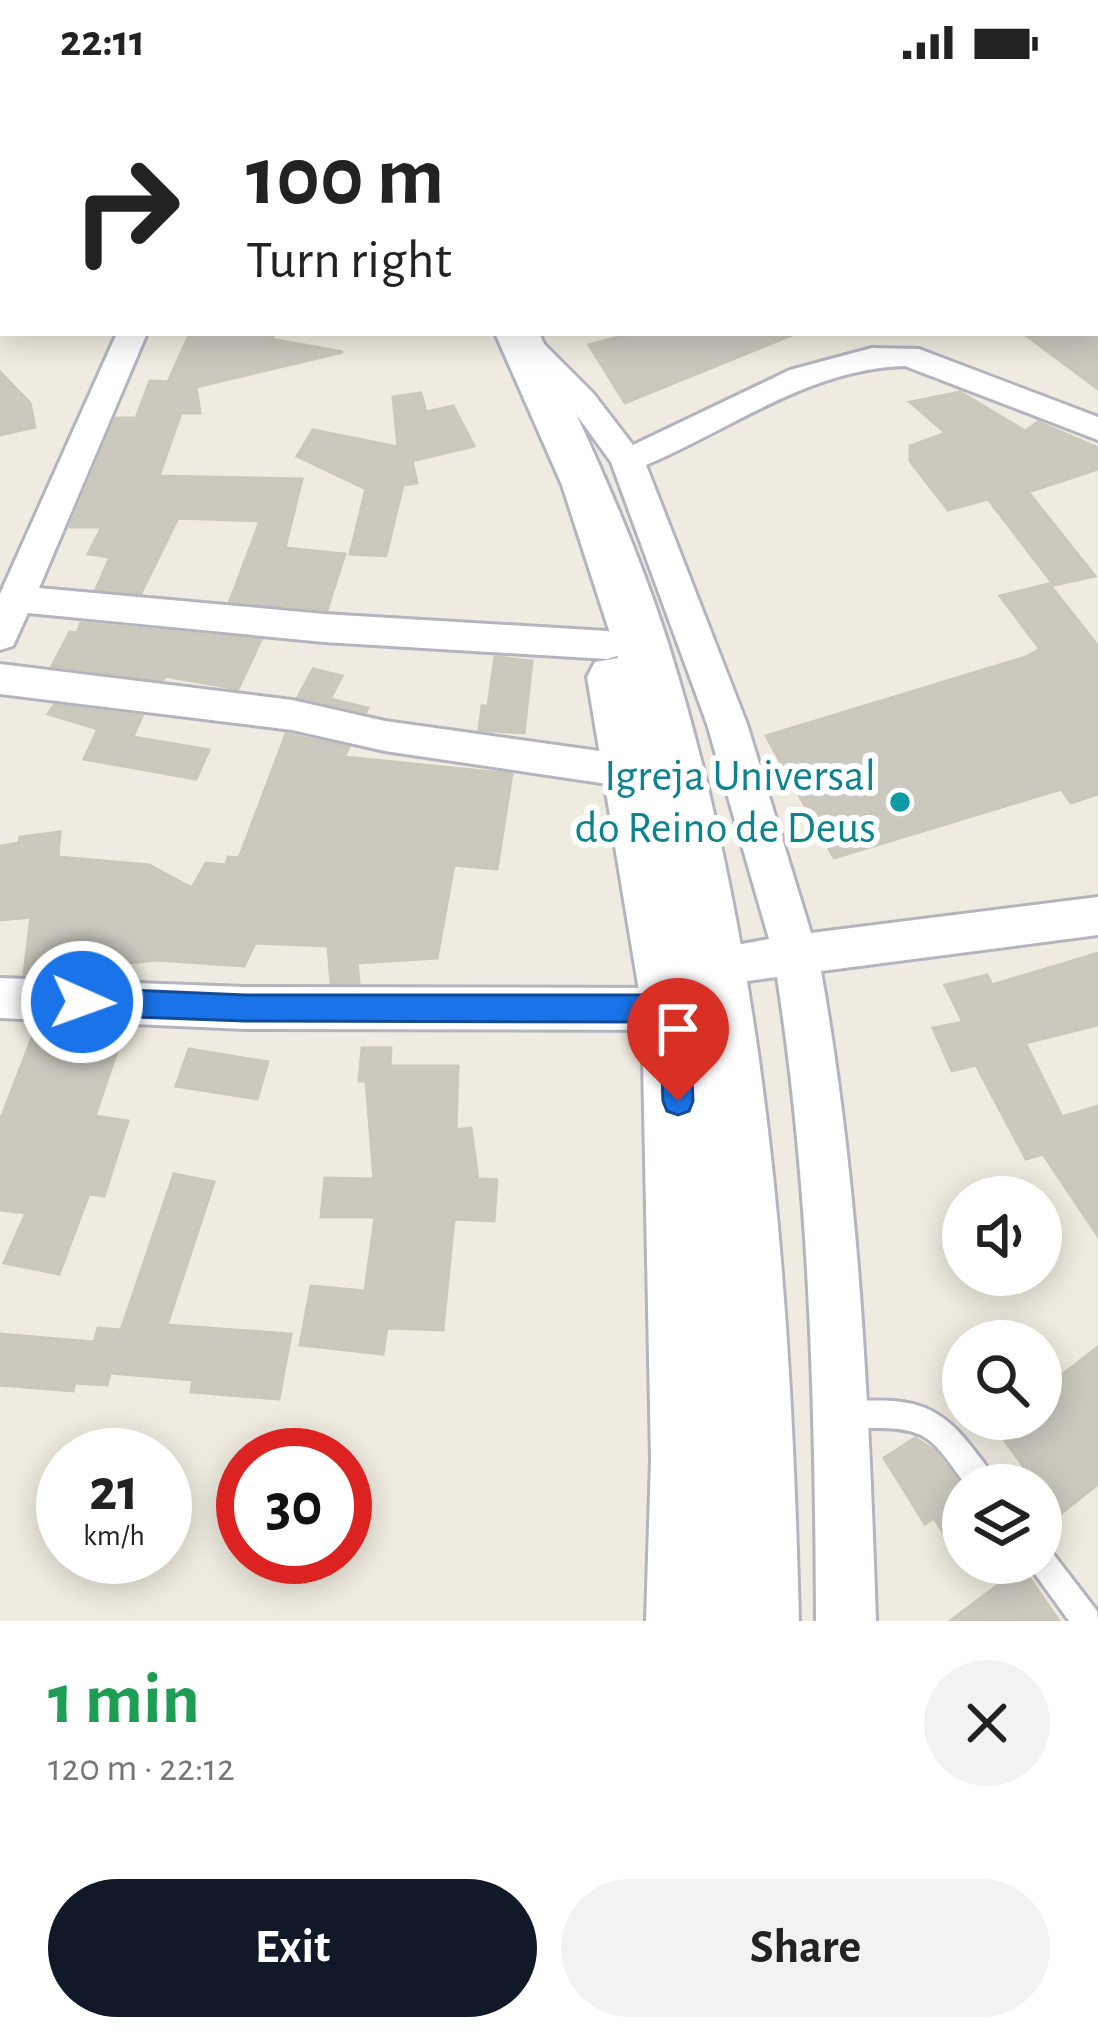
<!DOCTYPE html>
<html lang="en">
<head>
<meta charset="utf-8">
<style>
	:root { --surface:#fff; --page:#f2f2f2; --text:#222; --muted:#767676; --accent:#111827 }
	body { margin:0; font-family:"Alegreya Sans",sans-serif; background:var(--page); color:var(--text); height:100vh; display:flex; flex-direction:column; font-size:45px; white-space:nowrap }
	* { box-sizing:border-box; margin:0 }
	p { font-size:39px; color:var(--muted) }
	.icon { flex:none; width:66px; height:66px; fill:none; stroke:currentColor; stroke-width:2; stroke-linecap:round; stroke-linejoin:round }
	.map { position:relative; height:1537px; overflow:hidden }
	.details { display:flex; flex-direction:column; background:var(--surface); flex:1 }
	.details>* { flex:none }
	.banner { position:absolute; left:0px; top:0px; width:1098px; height:252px; box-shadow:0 6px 30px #0003; background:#fff; color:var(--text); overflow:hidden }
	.fabs { position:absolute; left:942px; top:1092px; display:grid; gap:24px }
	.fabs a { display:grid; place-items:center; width:120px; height:120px; border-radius:50%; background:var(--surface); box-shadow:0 6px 30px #0003; font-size:60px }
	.speed { position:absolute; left:36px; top:1344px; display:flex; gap:24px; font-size:60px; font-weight:700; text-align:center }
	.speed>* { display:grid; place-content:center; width:156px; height:156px; border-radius:50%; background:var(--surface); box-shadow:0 6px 30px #0003; line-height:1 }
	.speed small { font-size:30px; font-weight:400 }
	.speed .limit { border:18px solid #d22; background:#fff; color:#111 }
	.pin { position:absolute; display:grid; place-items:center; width:102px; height:102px; color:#fff; margin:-123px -51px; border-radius:50% 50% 50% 0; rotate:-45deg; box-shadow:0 0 12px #0007 }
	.pin .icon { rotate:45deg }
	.me { position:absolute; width:132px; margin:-66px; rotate:92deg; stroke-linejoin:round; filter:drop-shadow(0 0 9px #0008) }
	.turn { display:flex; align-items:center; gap:42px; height:252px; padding:0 48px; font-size:54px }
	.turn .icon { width:156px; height:156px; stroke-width:2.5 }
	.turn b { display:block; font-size:84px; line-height:102px }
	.round { display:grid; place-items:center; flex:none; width:126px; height:126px; border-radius:63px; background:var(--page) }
	.overview { display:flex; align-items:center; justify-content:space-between; height:204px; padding:0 48px }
	h1 { font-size:72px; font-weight:600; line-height:90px; color:#1e9e55 }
	.cta { display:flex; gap:24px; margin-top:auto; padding:24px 48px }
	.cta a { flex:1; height:138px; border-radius:72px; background:var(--accent); color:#fff; font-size:48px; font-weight:600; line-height:138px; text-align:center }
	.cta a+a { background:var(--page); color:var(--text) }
	.status { display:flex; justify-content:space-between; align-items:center; height:84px; padding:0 60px; background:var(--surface); direction:ltr }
	.status svg { height:33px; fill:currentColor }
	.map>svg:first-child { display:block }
	.building { fill:#cbc9be; stroke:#cbc7b9; stroke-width:3 }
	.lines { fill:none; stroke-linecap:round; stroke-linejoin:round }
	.lane-casing { stroke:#b4b4c1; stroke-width:6 }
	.street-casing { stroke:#b4b4c1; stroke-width:6 }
	.secondary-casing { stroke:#b4b4c1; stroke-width:6 }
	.lane { fill:#fff; fill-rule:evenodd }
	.street { fill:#fff; fill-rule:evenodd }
	.secondary { fill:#fff; fill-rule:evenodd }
	.route { fill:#1a73e8; stroke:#114b97; stroke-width:3 }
	.culture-dot { fill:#0f9aa8; stroke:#fff; stroke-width:4.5 }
	.labels { text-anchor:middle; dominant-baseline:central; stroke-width:12; stroke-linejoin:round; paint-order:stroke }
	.culture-label { font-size:45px; fill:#0d838f; stroke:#fff; text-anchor:end }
</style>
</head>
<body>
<div class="status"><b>22:11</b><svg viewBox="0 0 49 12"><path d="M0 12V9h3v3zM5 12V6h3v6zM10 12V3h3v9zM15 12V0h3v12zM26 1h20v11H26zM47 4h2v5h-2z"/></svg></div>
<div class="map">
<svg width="1098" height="1537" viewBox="0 0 1098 1537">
	<rect width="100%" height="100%" fill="#efebe0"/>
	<g class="building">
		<polygon points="190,249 275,249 271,255 343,268 196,303 200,329 181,329 159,392 302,395 285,464 345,470 327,526 230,517 260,437 178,434 141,509 96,505 110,473 88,470 102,443 70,443 116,334 136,334 150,297 168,298"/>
		<polygon points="633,249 797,249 625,319 589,261"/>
		<polygon points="1023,249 1098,249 1098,305"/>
		<polygon points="0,288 30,319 35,343 0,351"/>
		<polygon points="960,308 1025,347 1038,338 1098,364 1098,385 1028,408 1095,492 1054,501 988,415 948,426 910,377 910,362 946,349 910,318"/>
		<polygon points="421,309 426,328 453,322 474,362 412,377 417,399 403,401 386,472 350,470 366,405 297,372 313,346 398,363 393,313"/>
		<polygon points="1049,500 1098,562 1098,710 1071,719 1061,705 834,774 766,652 1026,573 1040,565 1000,512"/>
		<polygon points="81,539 261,556 238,605 165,592 163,596 52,582 70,548 77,549"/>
		<polygon points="495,573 532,577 524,649 479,646 482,622 488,622"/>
		<polygon points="313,585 342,592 330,615 368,624 366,628 298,613"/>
		<polygon points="54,621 142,632 133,653 209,666 196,695 84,675 98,645 48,630"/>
		<polygon points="286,650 349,663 344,673 512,690 497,785 454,781 437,874 357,879 359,899 331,899 328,862 255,859 244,882 156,876 24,890 31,833 0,836 1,762 19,759 20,753 60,748 58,773 149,781 192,804 206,779 226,781 228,773 239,774"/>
		<polygon points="1098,869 1098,941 1025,959 1062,1033 1098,1022 1098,1152 1043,1070 1026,1075 976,981 952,987 933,944 963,938 945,901 987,891 992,901"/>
		<polygon points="34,949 64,953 60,960 117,967 95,1032 128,1037 104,1112 89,1110 59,1190 4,1179 26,1129 0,1126 0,1037"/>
		<polygon points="362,964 391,964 390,982 458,982 456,1046 471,1044 478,1095 497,1096 494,1137 454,1135 443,1246 387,1244 383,1270 300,1261 311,1202 365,1207 375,1133 321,1133 325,1094 374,1095 366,997 359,997"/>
		<polygon points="189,965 268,978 257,1015 176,1002"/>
		<polygon points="174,1090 214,1098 167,1241 291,1250 279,1315 191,1308 193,1296 110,1289 107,1301 75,1299 73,1307 0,1301 0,1250 94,1258 98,1244 121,1246"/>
		<polygon points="1098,1263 1098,1400 1059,1431 989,1335 1041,1335 1041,1307"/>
		<polygon points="915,1354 934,1366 963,1404 963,1480 934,1434 925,1440 884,1374"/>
		<polygon points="1022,1483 1059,1537 950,1537"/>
	</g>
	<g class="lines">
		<defs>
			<g id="lane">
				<polygon points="919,0 934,0 936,3 921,3"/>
				<polygon points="1095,105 1098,106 1098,115 1095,114"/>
				<path d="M843,1317C901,1316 932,1312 970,1361C980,1374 991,1386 997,1401H966C933,1357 930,1343 872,1344C858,1344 846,1346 833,1341L829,1331L833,1321Z"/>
				<polygon points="1041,1463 1051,1467 1097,1527 1098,1537 1069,1537 1027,1479 1041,1479"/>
			</g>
			<g id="street">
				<polygon points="534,0 560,0 562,3 536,3"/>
				<polygon points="3,25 3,41 0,42 0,26"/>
				<polygon points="3,159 3,177 0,178 0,160"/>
				<polygon points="117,249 147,249 39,504 324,530 607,547 620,551 626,561 620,571 607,575 324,558 28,529 13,562 0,566 0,510"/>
				<path d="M511,249H533L593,309L633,361L790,286L872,264L919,265L1098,333V356L905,282C809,285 731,345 646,381L747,640L811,849L1098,813V851L821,887C859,1101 869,1320 876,1537H816C815,1322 810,1106 777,893L719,901L703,895L697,881L703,867L769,855L707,640L611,378L571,323L511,262L507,255Z"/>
				<polygon points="0,580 292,616 385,637 635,672 649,677 655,688 649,699 635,704 385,667 292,646 0,610"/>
				<polygon points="0,894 245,903 674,904 690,910 697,925 690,940 674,946 245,945 0,934"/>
			</g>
			<g id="secondary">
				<polygon points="294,0 332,0 334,3 296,3"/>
				<path d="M495,249H539C586,351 634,452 668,559C767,877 791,1206 799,1537H646L651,1375L642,925L587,593L595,578L618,574L562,401Z"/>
			</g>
		</defs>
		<use href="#lane" class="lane-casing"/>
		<use href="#street" class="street-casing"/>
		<use href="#secondary" class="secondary-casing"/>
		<use href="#lane" class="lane"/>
		<use href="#street" class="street"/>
		<use href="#secondary" class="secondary"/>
	</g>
	<polygon class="route" points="82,904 245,911 674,911 689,925 693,1017 689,1027 678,1031 667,1027 663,1017 660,938 245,937 82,931 67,918"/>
	<circle class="culture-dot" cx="900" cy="718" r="12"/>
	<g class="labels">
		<g class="culture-label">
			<text x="876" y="692">Igreja Universal<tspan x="876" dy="52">do Reino de Deus</tspan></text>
		</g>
	</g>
</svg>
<div class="fabs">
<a><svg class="icon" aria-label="sound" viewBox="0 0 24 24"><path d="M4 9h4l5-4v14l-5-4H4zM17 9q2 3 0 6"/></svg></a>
<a><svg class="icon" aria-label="search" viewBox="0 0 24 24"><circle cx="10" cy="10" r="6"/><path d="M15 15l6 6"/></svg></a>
<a><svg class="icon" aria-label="layers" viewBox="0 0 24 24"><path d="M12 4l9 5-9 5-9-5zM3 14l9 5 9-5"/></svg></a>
</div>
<div class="speed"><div>21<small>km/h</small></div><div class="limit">30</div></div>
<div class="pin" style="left:678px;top:1017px;background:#d93025"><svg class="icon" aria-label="arrive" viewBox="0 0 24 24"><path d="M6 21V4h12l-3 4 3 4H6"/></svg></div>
<svg class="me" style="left:82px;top:918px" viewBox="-20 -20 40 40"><circle r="17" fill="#1a73e8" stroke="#fff" stroke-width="3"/><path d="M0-11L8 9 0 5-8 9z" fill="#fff"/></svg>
<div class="banner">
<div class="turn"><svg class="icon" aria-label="right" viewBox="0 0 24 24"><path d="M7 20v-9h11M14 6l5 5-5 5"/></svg><div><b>100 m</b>Turn right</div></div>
</div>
</div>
<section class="details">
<div class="overview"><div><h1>1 min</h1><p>120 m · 22:12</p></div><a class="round"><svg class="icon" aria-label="close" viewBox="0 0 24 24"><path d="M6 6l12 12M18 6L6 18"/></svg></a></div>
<div class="cta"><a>Exit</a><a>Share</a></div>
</section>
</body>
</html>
